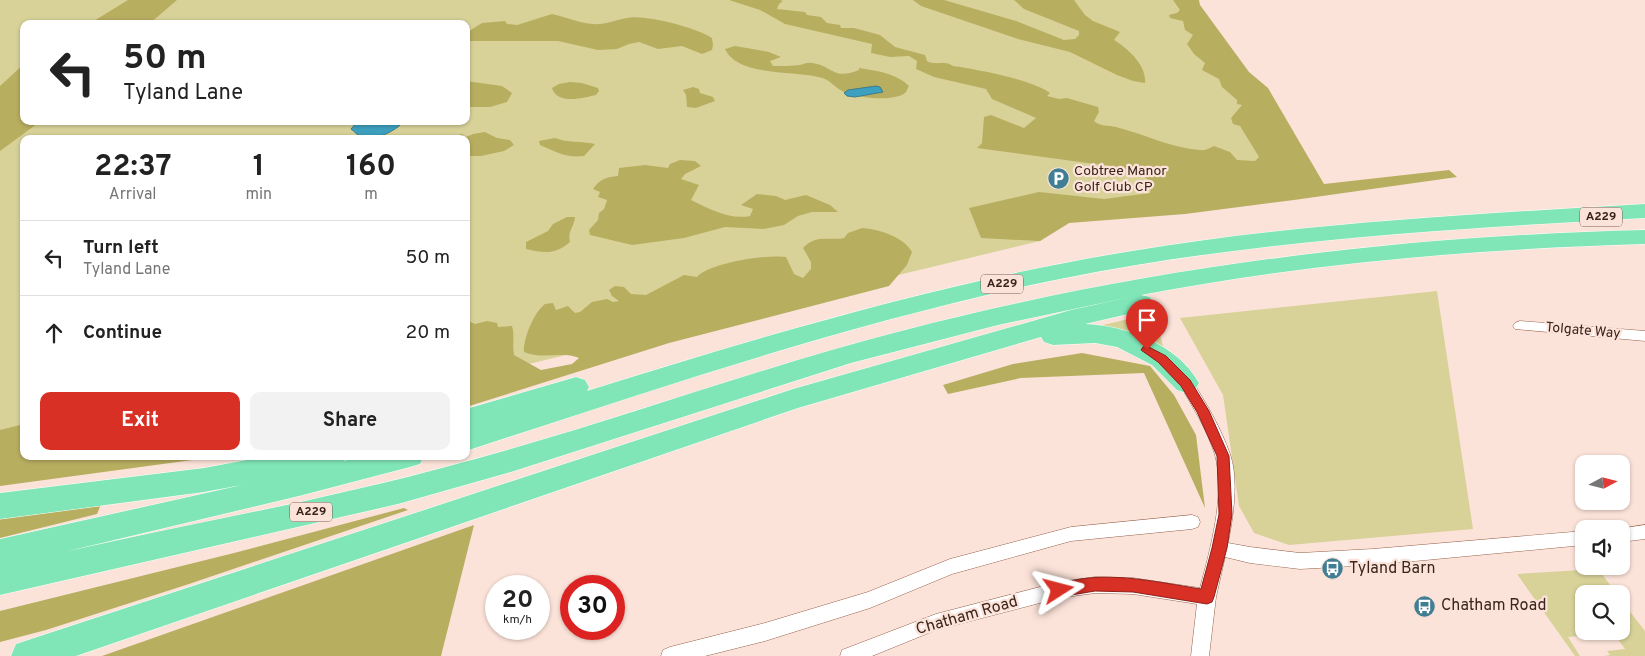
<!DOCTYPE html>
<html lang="en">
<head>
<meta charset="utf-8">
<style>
	:root { --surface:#fff; --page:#f2f2f2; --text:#222; --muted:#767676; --line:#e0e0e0; --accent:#d93025 }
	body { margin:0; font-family:Overpass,sans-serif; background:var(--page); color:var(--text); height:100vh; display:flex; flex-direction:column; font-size:19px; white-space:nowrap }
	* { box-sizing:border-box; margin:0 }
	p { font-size:16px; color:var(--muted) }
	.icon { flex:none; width:28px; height:28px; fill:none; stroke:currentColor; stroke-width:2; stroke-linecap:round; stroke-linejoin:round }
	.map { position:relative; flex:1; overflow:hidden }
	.details { position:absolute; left:20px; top:135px; width:450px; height:325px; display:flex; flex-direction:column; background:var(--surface); border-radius:10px; box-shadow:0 1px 4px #0004 }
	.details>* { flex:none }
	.top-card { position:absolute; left:20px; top:20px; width:450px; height:105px; border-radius:10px; box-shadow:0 1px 4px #0004; background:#fff; color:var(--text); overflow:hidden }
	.needle { width:32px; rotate:83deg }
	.fabs { position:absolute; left:1575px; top:455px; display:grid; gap:10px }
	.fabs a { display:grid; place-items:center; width:55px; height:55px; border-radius:10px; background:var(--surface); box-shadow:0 1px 4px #0004; font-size:25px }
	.speed { position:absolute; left:485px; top:575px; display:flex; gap:10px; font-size:25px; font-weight:700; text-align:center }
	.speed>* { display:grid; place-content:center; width:65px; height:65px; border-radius:50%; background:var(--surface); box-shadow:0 1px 4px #0004; line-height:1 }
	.speed small { font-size:12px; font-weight:400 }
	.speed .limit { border:8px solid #d22; background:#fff; color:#111 }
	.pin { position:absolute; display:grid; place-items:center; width:42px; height:42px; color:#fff; margin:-51px -21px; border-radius:50% 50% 50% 0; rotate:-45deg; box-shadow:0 0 5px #0007 }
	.pin .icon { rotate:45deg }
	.me { position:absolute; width:55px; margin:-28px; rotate:81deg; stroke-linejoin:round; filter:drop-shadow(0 0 4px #0008) }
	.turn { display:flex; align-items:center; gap:18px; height:105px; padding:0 20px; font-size:22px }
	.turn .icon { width:65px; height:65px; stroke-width:2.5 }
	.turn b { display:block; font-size:35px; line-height:42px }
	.eta { display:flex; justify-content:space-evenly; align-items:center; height:85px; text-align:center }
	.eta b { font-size:30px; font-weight:700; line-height:35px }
	.button { display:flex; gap:10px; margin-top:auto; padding:10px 20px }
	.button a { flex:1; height:58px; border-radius:10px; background:var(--accent); color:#fff; font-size:20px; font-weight:700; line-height:58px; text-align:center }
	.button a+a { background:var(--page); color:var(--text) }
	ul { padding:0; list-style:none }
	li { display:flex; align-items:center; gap:15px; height:75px; padding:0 20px; border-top:1px solid var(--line) }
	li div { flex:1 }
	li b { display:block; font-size:19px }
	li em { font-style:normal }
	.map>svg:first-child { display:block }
	.green { fill:#d8d299; fill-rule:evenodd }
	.forest { fill:#b8ae60 }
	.water { fill:#3ea0bf; stroke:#3d7b8e }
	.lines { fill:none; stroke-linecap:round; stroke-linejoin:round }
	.street-casing { stroke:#96614c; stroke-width:1 }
	.highway-casing { stroke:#fff; stroke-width:1 }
	.street { fill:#fff; fill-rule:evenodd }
	.highway { fill:#80e6b7; fill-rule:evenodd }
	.route { fill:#d93025; stroke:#8d1f18 }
	.labels { text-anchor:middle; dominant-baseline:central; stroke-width:4.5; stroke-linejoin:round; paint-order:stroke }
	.shield { fill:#fce3d9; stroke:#745d54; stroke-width:1 }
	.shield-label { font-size:12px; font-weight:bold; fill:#3a241b }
	.poi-label { font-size:14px; fill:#3a241b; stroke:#fce3d9; text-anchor:start }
	.street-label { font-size:14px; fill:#3a241b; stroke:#fce3d9 }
	.near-poi-label { font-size:16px; fill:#3a241b; stroke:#fce3d9; text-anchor:start }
	.near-street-label { font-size:16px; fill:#3a241b; stroke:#fce3d9 }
</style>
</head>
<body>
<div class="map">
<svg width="1645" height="656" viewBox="0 0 1645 656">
	<rect width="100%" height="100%" fill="#fce3d9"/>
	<g class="green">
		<path d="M0,0H1182L1324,184L1079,217L1040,241L466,379V139H24V451L0,458ZM24,24H466V121H24Z"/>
		<polygon points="1437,291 1473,529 1289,545 1254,533 1239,506 1223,395 1180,318"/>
		<polygon points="1154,313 1165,353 1086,329"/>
		<polygon points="1598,569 1617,594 1584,594 1584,604 1578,605 1584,612 1584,631 1597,631 1599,634 1568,637 1580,656 1575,656 1517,574"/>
		<polygon points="1621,600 1645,631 1645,656 1604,656 1610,655 1607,651 1625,649 1612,631 1621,631 1621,625 1631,624 1621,611"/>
	</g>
	<g class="forest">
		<polygon points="128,0 177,0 149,24 89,24"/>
		<path d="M729,0H780L783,1L779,4L777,9L805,12L807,15L821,17L827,23L840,25L841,28H854L880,35L895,47L925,55L927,61C935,66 945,60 953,66C975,69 1034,80 1050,93L1047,96L1059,99L1067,98L1098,107L1099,112L1094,121C1101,127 1108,125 1116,127C1144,134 1171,148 1200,150C1206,151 1209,148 1214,146L1230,152L1237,160L1255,161L1259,157L1240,126L1233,124L1231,118L1242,105L1237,104V100L1222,87L1219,79L1202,70L1205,63L1194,54L1187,44L1193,35L1185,30L1183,21L1170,18L1169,15L1177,13L1180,10L1173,0H1199L1200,5L1249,72L1268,88L1324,184L1449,170L1457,177L1294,200L1185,214L1069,223L1040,241L981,238L969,208L1039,192L1104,199L1150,193L1152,184L1142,174L1124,168L977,148L982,143L984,117L991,115L1024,128L1036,118L992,99L986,89L934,77L916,69L917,61L909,56L890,57L871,53L872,44L785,24L760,10Z"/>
		<path d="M913,0H944L1016,21L1064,40L1075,39L1079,35V31L1024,9L1014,0H1074L1085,15L1093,21L1120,32L1114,40C1127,48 1147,65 1145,83L1133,81L1117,75L1070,52L1018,39L921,6Z"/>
		<path d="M552,14C566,17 579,23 593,24C605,25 615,20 627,18C645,14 697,28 712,38L713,45L712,50L702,54L682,46L658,49L639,42L629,44L617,49L598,50L558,41H466V33L482,23L505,21L507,24L517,25Z"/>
		<path d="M735,46L769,52L781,57L770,61L773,66C782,66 791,66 800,65C804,64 808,62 811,63C833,65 832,81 859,70V68C877,71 896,73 909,86C907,89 907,91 905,93C894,102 856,98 844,92C833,87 831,79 818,77C793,71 737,76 725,49Z"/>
		<polygon points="24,64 24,121 41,121 0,151 0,86"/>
		<polygon points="466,81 502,86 512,93 507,102 490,107 466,107"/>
		<path d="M570,82L582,83L598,88L599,91L596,95C583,98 557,105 552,88L559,84Z"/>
		<polygon points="693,87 699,89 700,93 713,97 715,101 696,108 687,107 686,95 683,90"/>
		<polygon points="485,132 497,138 510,140 514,145 504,151 481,156 466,156 466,139 444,139 462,134 466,137 473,134"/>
		<path d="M555,138C568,143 581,141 595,144L584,156C566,158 556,152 540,145L539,141Z"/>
		<path d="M680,160L695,161L701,166L685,174L681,179L699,185L691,200C710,209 729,220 750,216L753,209L741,205L757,194L776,196L785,200L806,195L830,205L838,212H812L798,216L784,225L764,229L725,227L684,238L632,245L590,235L589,230L598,220L599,213L604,209L607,200L598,197L600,192L593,189C600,179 606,177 618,176L619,168L645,165L668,168L670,164Z"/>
		<path d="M567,217H575C574,228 567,231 570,242C555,255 544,253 526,249V242L548,231L553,224Z"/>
		<path d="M862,228C878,229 904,237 912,252L907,265L889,286L669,343L466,407V320L475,324L487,321L497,323L498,327L512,326C515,336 512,345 514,355L541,370L572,364L579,358C562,351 542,360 524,352C523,339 534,312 545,304L553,303L556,310L568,306L575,313L580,312L592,302L607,299L613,302L619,301L612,296L609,290L615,286L624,287L631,294L646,295L684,275L697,277C709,263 768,254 786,257L794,274L803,278L811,269V262L803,248C816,234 828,241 844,238L848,233Z"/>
		<polygon points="1082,353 1150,366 1174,395 1196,435 1205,508 1144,373 1021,378 948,394 943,385 1013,364"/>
		<polygon points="24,424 24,456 222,456 0,486 0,430"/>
		<polygon points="101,504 97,514 0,538 0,519"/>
		<polygon points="404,508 408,510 189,584 46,630 0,642 0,611 234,553"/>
		<polygon points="474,525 441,656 102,656"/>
	</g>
	<g class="water">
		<polygon points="876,86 880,87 883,92 855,97 847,96 844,93 848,90"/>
		<path d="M358,121H404C396,131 374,142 361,137C357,135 354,131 351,129Z"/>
	</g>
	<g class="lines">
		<defs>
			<g id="street">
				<polygon points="1520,321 1645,331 1645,341 1515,329 1513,326 1515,323"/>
				<path d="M1186,378L1191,379C1206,403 1221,428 1230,454C1239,480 1233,517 1228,543L1250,547L1300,553L1373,549L1584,531V545L1373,565L1300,569L1250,563L1225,557L1216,597L1209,656H1191L1197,604L1133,594L1095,593L1059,598L936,630L872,656H840L842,650L936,614L1059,582L1095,577L1133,578L1200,588C1210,550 1226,494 1215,455C1207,429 1192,406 1179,383L1181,379Z"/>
				<polygon points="1192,515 1198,517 1200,522 1198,527 1192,529 1071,541 952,574 870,608 765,641 705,656 661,656 663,650 670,647 765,623 868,592 950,559 1071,527"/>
				<polygon points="1645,525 1645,539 1621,542 1621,529 1618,529"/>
			</g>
			<g id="highway">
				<path d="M1645,204V218C1449,229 1253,240 1060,279C858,320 662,387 466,451V409L576,377L585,380L589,387L587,391C766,335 947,281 1132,251C1302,223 1474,214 1645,204Z"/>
				<path d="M1645,230V244C1476,249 1308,263 1141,295L1150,297L1153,303L1150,309L1085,324C1127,326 1177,344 1199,383L1195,390L1186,393L1177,390L1152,365L1117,347L1095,343L1053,345L1044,342L1041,337L798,408L76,656H11L16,644L28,640L793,389L1071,310L1135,296L998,325L851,363L511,472L398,504L0,595V539L242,485L204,492L0,519V493L204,468L268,456H346L344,461L362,456H424L420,464L410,467L299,496L64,552C193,523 325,500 453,465C605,425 753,369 905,330C1148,267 1394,236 1645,230Z"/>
			</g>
		</defs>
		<use href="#street" class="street-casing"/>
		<use href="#highway" class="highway-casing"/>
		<use href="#street" class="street"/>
		<use href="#highway" class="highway"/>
	</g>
	<path class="route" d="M1147,346L1166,356L1190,380L1209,411L1229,456L1232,514L1227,548L1214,597L1212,602L1207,604L1133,592L1095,591L1059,597L1054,595L1052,590L1054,586C1100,568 1155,582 1201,589L1212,548L1219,514L1217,456L1197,412L1181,386L1158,362L1141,350L1143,347Z"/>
	<defs>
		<symbol id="parking-disc" viewBox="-11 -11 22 22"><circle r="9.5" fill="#407e93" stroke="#fce3d9"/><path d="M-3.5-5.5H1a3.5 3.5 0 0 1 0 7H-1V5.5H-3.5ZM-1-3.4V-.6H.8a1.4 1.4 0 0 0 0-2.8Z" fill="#fff"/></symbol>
		<symbol id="bus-disc" viewBox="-11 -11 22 22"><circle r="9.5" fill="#407e93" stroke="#fce3d9"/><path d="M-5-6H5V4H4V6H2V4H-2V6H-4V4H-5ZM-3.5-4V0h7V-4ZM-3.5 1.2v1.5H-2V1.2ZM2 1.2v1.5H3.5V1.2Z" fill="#fff"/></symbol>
	</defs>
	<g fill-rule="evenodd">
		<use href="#parking-disc" x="1046" y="166" width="25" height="25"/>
		<use href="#bus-disc" x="1320" y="556" width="25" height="25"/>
		<use href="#bus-disc" x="1412" y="594" width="25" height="25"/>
	</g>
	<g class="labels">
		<g class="shield">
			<rect x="1580" y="207.5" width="42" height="19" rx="4"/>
			<rect x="981" y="274.5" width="42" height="19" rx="4"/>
			<rect x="290" y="502.5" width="42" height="19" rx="4"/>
		</g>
		<g class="shield-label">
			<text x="1601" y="217">A229</text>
			<text x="1002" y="284">A229</text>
			<text x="311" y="512">A229</text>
		</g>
		<g class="poi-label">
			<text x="1074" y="171">Cobtree Manor<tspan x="1074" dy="16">Golf Club CP</tspan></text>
		</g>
		<g class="street-label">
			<text transform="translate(1583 331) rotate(5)">Tolgate Way</text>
		</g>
		<g class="near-poi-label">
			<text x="1349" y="569">Tyland Barn</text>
			<text x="1441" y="606">Chatham Road</text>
		</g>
		<g class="near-street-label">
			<text transform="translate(967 616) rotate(-16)">Chatham Road</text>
		</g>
	</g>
</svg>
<div class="fabs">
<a><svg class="needle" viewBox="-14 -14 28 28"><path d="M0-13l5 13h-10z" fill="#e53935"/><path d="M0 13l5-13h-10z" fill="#767676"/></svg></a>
<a><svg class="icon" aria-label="sound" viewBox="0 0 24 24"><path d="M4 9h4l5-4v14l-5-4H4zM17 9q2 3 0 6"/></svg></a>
<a><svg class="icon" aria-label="search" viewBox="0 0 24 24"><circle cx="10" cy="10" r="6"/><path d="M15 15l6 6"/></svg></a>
</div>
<div class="speed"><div>20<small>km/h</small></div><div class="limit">30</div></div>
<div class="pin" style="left:1147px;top:350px;background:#d93025"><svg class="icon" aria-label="arrive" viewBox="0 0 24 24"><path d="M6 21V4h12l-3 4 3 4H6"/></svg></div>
<svg class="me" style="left:1059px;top:590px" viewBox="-20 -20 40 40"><path d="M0-17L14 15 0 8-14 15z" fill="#d93025" stroke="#fff" stroke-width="4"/></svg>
<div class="top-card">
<div class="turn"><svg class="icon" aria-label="left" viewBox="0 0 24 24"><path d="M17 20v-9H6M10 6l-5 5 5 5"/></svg><div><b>50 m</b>Tyland Lane</div></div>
</div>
<section class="details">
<div class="eta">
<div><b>22:37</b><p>Arrival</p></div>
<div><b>1</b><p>min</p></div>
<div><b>160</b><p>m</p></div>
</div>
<ul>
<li><svg class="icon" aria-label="left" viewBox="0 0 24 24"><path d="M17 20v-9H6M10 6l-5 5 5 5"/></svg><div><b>Turn left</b><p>Tyland Lane</p></div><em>50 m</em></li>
<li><svg class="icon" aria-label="ahead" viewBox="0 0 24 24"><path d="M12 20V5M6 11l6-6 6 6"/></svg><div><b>Continue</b></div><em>20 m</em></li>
</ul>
<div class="button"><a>Exit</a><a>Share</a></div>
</section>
</div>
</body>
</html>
